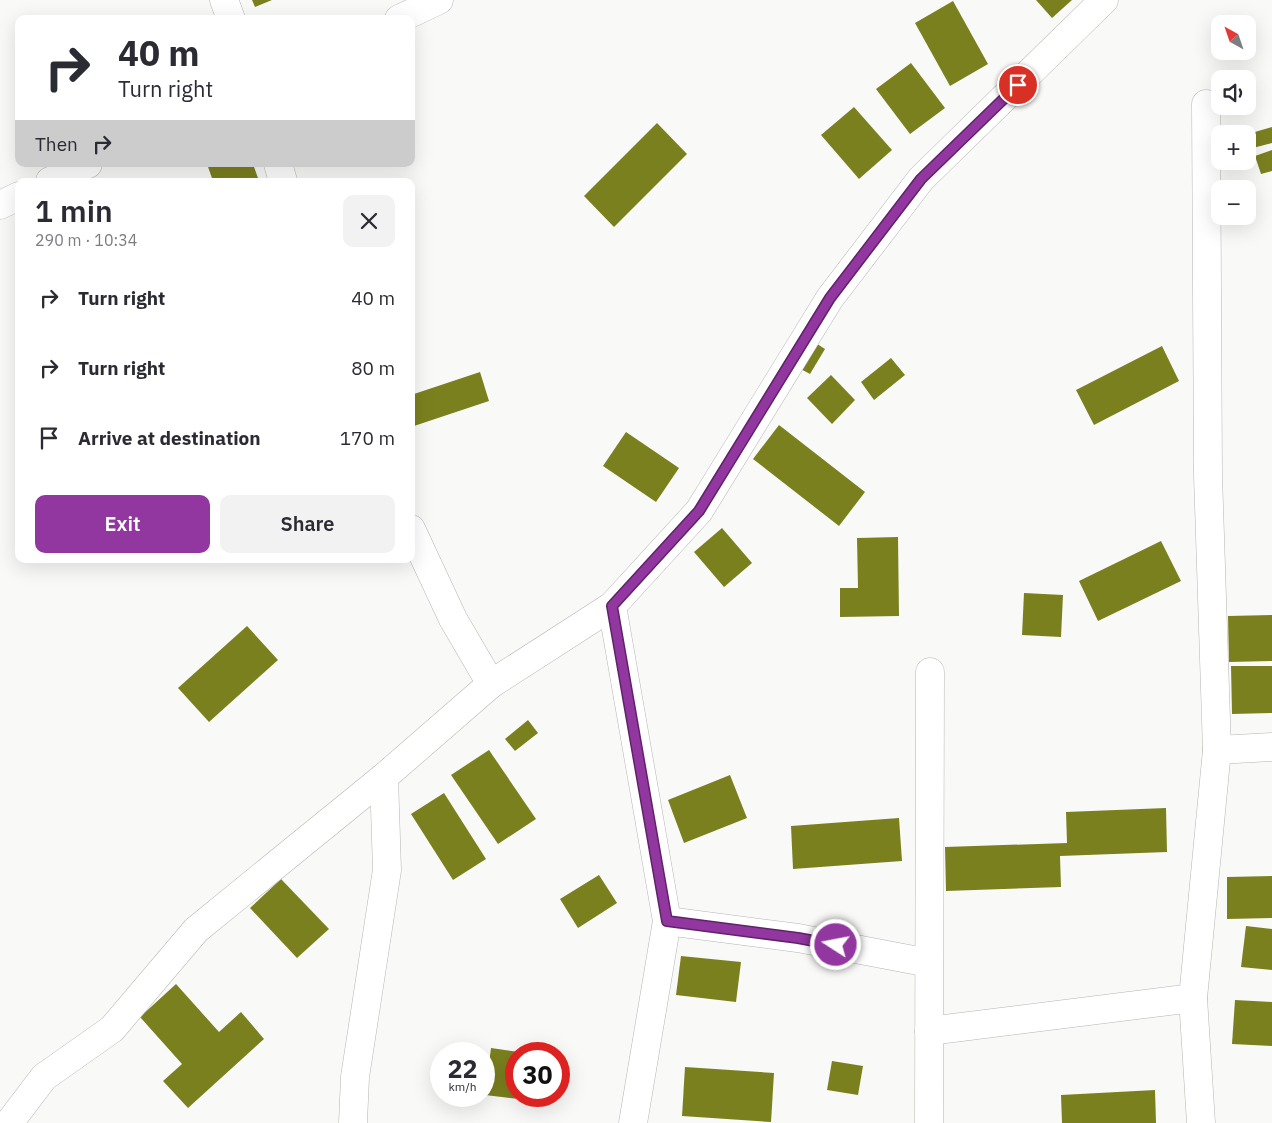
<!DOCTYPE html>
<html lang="en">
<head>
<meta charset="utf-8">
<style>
	:root { --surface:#fff; --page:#f2f2f3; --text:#2b2b33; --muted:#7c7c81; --accent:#9236a0 }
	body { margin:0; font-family:"IBM Plex Sans",sans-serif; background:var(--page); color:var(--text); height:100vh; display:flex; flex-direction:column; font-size:19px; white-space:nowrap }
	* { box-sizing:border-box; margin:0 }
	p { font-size:16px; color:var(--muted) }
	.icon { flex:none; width:28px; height:28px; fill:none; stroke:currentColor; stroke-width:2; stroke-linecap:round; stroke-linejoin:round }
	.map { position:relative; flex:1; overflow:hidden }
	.drawer { position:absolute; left:15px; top:178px; width:400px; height:385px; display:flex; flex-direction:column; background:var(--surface); border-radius:10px; box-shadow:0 5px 20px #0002 }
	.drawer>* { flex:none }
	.top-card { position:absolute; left:15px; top:15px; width:400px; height:152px; border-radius:10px; box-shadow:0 5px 20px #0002; background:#fff; color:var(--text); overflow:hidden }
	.needle { width:32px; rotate:320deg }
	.tools { position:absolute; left:1211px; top:15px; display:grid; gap:10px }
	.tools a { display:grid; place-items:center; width:45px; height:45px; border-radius:10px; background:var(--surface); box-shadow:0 5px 20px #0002; font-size:25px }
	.speed { position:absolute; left:430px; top:1042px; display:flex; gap:10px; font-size:25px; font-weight:700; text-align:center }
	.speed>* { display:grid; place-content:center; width:65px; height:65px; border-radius:50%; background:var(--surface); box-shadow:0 5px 20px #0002; line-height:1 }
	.speed small { font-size:12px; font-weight:400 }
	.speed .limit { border:8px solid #d22; background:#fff; color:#111 }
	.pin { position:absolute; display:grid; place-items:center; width:42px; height:42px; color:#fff; margin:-21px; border:2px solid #fff; border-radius:50%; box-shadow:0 1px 5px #0007 }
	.me { position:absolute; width:55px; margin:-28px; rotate:281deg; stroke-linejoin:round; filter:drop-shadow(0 0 4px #0008) }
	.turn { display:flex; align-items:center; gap:18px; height:105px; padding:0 20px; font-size:22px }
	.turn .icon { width:65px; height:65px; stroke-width:2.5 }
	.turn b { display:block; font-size:35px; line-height:42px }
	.then { display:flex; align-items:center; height:48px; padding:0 20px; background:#0003; gap:10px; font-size:19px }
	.round { display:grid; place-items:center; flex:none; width:52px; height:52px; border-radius:10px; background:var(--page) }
	.summary { display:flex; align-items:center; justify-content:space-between; height:85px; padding:0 20px }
	h1 { font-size:30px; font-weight:600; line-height:38px }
	.primary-button { display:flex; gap:10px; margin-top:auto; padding:10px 20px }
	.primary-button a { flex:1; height:58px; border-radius:10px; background:var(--accent); color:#fff; font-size:20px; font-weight:600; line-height:58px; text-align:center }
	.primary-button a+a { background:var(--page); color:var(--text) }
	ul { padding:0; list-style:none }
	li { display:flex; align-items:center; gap:15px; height:70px; padding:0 20px }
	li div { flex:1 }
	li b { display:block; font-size:19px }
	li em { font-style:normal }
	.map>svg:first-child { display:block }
	.building { fill:#7b801f }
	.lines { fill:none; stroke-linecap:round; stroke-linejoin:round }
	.minor-casing { stroke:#b5b5b2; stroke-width:29 }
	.minor { stroke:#fff; stroke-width:28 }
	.route-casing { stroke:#5f2368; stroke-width:12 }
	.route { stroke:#9236a0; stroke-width:9 }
</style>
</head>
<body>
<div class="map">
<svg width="1272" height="1123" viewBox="0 0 1272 1123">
	<rect width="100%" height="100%" fill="#f9faf7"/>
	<g class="building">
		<polygon points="252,0 272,0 255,7"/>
		<polygon points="1036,0 1072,0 1052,18"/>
		<polygon points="953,1 988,64 950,86 915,23"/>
		<polygon points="911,63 945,108 910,134 876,89"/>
		<polygon points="854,107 892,150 859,179 821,135"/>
		<polygon points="657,123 687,154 614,227 584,196"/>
		<polygon points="1272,127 1272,143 1249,149 1248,134"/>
		<polygon points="1272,150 1272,171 1261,174 1255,156"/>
		<polygon points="207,164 253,164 259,181 213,181"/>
		<polygon points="811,340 825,349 810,374 795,366"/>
		<polygon points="1162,346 1179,381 1094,425 1076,390"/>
		<polygon points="891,358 905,375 874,400 861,382"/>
		<polygon points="480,372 489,401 411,427 411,395"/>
		<polygon points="831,375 855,400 832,424 807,398"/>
		<polygon points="779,425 865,492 839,526 753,459"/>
		<polygon points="626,432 679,468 656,502 603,466"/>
		<polygon points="722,528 752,563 724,587 694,552"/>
		<polygon points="898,537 899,616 840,617 840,588 858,588 857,538"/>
		<polygon points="1161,541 1181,581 1098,621 1079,581"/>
		<polygon points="1024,593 1063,595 1061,637 1022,635"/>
		<polygon points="1272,615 1272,661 1229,662 1228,616"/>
		<polygon points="247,626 278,660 209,722 178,688"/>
		<polygon points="1231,666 1272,666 1272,713 1232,714"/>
		<polygon points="528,720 538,733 515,751 505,739"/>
		<polygon points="489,750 536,819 498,844 451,775"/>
		<polygon points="730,775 747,818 684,843 668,800"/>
		<polygon points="444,793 486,859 453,880 411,814"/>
		<polygon points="1166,808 1167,852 1060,856 1061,887 946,891 945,847 1067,843 1066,812"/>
		<polygon points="899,818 902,861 793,869 791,826"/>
		<polygon points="599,875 617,903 578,928 560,899"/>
		<polygon points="1272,876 1272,918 1227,919 1227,877"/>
		<polygon points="281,879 329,929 297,958 250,908"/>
		<polygon points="1246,926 1272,929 1272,970 1241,967"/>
		<polygon points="681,956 741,962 736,1002 676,995"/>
		<polygon points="176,984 219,1032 241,1012 264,1039 188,1108 163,1081 182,1064 140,1017"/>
		<polygon points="1235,1000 1272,1002 1272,1046 1232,1044"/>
		<polygon points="491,1048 526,1053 516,1054 516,1096 554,1096 553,1103 485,1095"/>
		<polygon points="832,1061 863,1066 858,1095 827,1090"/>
		<polygon points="685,1067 774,1073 771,1122 682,1116"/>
		<polygon points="1155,1090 1156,1123 1062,1123 1061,1095"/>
	</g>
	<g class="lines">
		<defs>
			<g id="minor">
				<polyline points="224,0 231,19"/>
				<polyline points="399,19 439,0"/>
				<polyline points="278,164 283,181"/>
				<polyline points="50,181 88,164"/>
				<polyline points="0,205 19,196"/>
				<polyline points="411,529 453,619 491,684"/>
				<polyline points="612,606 667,921 633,1123"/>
				<polyline points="1217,750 1272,747"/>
				<polyline points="667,921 798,938 929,963"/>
				<polyline points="929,1031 1193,998"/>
				<polyline points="9,1123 44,1077 112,1029 196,930 384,777 491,684 612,606 699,511 830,298 921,179 1104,0"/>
				<polyline points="353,1123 355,1077 387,870 384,777"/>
				<polyline points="929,1123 930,672"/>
				<polyline points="1201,1123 1193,998 1217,750 1208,475 1206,104"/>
			</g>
		</defs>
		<use href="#minor" class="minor-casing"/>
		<use href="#minor" class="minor"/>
	</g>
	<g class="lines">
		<defs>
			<polyline id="route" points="836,945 798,938 667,921 612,606 699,511 830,298 921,179 1018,85"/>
		</defs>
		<use href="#route" class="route-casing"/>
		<use href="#route" class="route"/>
	</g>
</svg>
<div class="tools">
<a><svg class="needle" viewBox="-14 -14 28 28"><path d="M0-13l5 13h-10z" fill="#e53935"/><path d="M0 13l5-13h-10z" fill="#7c7c81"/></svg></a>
<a><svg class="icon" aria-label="sound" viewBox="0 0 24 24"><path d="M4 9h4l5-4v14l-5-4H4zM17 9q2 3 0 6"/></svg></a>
<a>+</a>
<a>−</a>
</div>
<div class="speed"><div>22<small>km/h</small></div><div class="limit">30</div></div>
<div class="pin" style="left:1018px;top:85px;background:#d93025"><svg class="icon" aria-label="arrive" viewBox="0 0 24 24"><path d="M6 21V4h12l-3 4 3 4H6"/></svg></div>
<svg class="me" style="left:836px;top:945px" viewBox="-20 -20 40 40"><circle r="17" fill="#9236a0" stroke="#fff" stroke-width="3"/><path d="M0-11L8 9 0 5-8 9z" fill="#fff"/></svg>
<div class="top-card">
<div class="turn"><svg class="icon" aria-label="right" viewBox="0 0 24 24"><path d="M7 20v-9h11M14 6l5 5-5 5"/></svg><div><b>40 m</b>Turn right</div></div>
<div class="then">Then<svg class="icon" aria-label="right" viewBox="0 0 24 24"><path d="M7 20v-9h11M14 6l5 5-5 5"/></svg></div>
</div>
<section class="drawer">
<div class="summary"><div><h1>1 min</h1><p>290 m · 10:34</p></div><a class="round"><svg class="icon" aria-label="close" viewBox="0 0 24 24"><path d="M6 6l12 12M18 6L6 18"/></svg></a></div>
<ul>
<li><svg class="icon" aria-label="right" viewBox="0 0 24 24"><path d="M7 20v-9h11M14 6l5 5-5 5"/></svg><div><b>Turn right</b></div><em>40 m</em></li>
<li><svg class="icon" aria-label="right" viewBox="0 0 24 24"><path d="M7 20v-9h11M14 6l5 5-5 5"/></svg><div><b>Turn right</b></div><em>80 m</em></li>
<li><svg class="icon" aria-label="arrive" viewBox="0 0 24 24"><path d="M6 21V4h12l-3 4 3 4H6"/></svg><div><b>Arrive at destination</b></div><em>170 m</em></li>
</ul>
<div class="primary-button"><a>Exit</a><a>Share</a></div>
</section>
</div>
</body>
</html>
